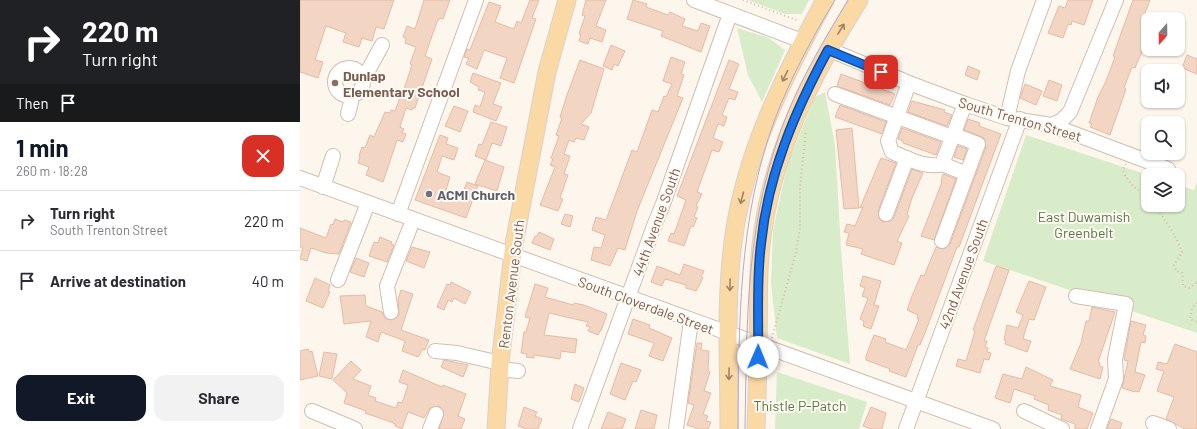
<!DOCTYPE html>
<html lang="en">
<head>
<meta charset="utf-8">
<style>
	:root { --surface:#fff; --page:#f2f2f3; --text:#2b2b33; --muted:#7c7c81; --line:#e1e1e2; --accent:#111827 }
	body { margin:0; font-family:Barlow,sans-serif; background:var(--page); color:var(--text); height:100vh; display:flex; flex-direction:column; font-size:15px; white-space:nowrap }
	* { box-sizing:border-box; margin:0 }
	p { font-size:13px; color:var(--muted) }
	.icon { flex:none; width:22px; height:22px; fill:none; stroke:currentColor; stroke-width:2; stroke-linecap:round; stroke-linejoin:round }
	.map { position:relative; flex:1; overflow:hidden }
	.sheet { display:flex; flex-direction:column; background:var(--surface); width:300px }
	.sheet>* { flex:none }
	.top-card { background:#202124; color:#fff; overflow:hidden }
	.needle { width:26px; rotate:200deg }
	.fabs { position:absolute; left:841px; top:12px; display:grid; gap:8px }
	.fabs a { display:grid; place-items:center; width:44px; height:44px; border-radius:8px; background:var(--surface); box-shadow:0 1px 3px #0004; font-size:20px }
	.pin { position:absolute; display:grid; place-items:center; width:34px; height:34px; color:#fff; margin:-17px; border-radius:8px; box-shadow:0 2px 6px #0006 }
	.me { position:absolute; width:44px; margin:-22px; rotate:1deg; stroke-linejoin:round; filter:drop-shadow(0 0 3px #0008) }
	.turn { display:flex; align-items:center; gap:14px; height:84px; padding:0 16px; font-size:18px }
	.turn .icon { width:52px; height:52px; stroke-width:2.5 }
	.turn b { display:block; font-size:28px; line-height:34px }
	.then { display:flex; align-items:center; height:38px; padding:0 16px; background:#0003; gap:8px; font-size:15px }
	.round { display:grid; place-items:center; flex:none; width:42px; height:42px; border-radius:12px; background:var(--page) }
	.head { display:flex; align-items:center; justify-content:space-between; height:68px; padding:0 16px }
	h1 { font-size:24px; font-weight:700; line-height:30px; color:var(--accent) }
	.primary-button { display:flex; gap:8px; margin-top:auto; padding:8px 16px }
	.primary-button a { flex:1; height:46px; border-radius:12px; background:var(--accent); color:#fff; font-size:16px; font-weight:700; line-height:46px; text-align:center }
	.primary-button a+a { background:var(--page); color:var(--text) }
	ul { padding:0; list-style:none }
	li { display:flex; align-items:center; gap:12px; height:60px; padding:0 16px; border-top:1px solid var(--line) }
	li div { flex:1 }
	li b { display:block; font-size:15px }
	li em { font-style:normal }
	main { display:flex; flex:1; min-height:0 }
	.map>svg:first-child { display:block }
	.green { fill:#d8ecc9 }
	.building { fill:#f3d5c3; stroke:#e6bba3 }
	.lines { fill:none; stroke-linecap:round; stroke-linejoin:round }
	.minor-casing { stroke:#d1beb0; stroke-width:16 }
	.major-casing { stroke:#dad1cd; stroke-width:19 }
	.path { stroke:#d9b8a5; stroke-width:2; stroke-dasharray:1 3; stroke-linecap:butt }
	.minor { stroke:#fff; stroke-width:14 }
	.major { stroke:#fbd9a5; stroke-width:17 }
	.tram { stroke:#b9a8c9; stroke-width:1 }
	.oneway { stroke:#a18267 }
	.route-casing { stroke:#114b97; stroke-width:10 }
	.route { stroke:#1a73e8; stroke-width:7 }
	.education-dot { fill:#8d6e63; stroke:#fffaf3; stroke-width:1.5 }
	.worship-dot { fill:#6b7280; stroke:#fffaf3; stroke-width:1.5 }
	.labels { text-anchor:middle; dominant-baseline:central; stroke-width:4; stroke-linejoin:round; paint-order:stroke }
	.education-label { font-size:14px; font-weight:bold; fill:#785e54; stroke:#fffaf3; text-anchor:start }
	.street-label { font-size:14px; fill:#7a5c4d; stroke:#fffaf3 }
	.worship-label { font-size:14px; font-weight:bold; fill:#5b616d; stroke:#fffaf3; text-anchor:start }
	.park-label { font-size:14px; fill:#537a41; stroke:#fffaf3 }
</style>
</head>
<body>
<main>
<section class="sheet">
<div class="top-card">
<div class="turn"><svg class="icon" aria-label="right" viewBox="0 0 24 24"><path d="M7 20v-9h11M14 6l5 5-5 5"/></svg><div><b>220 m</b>Turn right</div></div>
<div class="then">Then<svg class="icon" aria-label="arrive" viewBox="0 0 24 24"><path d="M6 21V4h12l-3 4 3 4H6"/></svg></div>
</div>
<div class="head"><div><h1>1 min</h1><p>260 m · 18:28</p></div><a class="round" style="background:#d93025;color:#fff"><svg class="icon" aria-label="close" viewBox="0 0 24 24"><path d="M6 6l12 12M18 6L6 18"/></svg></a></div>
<ul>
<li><svg class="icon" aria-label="right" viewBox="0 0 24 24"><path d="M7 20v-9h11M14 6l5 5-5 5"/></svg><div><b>Turn right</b><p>South Trenton Street</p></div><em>220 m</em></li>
<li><svg class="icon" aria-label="arrive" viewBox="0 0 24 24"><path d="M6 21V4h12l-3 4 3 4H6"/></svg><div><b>Arrive at destination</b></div><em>40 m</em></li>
</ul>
<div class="primary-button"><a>Exit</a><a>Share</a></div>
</section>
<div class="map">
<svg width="897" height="429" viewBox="0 0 897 429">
	<rect width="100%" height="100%" fill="#fdf6ec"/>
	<g class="green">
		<polygon points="448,0 509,0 502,14 485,14"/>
		<polygon points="437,28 469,38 485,50 462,102 448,75"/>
		<polygon points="525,92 535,145 541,249 550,364 477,338 471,283 473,230 488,162 515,97"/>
		<polygon points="726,135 848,175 848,205 878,205 878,185 894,190 897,182 897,333 683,261"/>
		<polygon points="477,372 567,402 559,429 475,429"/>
	</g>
	<g class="building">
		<polygon points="0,0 94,0 84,29 76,27 72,41 62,38 59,47 43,42 46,33 26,26 15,60 23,62 18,78 0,72"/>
		<polygon points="124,0 150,0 143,19 140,18 137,22 125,56 132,59 115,108 113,108 112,110 106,108 100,127 104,129 102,133 106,134 103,142 97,140 83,182 66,175 69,167 58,163 60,157 59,156 62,147 65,148 70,135 74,137 85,112 90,113 91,110 95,111 101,95 102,95 112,65 110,64 116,47 105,43 106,38 103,37 107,26 115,29"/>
		<polygon points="230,0 239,0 232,18 236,19 214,83 200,78 207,58 184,50 177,69 166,64 169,58 164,57 167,49 170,50 189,2 201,6 195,22 214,29 217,21 221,23"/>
		<polygon points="286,0 306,0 296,26 306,30 302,42 290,38 288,44 279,41 281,35 279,34 285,16 282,15"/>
		<polygon points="333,0 347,4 346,7 368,15 370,12 385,19 382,26 398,31 401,23 410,26 401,52 361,36 363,31 327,19"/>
		<polygon points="768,0 793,0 784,25 772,21 771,25 768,24 763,38 748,33 759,6 765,8"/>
		<polygon points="833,0 850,0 843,18 848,19 848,26 841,54 835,68 832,67 824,88 826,89 810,135 790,127 792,124 789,123 798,97 806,81 815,57 813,56"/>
		<polygon points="311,45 325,51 318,66 314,64 312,70 303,66"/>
		<polygon points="887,55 897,59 897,74 882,68"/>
		<polygon points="371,57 385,62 381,74 384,75 377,96 383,98 337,211 325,250 318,248 310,266 291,260 294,247 301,248 305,235 292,230 296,217 306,220 332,150 337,152 352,110 358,112 364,96 366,97 372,84 363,81"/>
		<polygon points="280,60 304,69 291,113 281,124 289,127 284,140 276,138 274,142 269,140 264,154 270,156 264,174 268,175 260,198 263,199 258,211 240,205 255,167 250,165 253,159 251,158 259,136 256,135 262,118 260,117 267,95"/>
		<polygon points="429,60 439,64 429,89 438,92 435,100 429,98 422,115 427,117 424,126 418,124 413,138 423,142 419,152 412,150 397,192 402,194 396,206 398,207 394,217 397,218 393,227 391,226 384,246 382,245 368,241 371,233 374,234 386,200 377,196"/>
		<polygon points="668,66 680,71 677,80 665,75"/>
		<polygon points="173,73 201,83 193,104 202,107 196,121 173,112 175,105 180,107 185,92 178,90 179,87 170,82"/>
		<polygon points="541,74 595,94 590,105 537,86"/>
		<polygon points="749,80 762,85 757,101 743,96"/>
		<polygon points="725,84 742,91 736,105 720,98"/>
		<polygon points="612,101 645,110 644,112 652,115 647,126 608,112"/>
		<polygon points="540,105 586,122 582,134 535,117"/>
		<polygon points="154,106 168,111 160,132 145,126"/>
		<polygon points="668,119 680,123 679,126 701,134 659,247 657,247 625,333 620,345 618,345 606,377 589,371 590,369 566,360 566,356 574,335 586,339 585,342 606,350 612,336 619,319 617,319 618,315 607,310 612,296 621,275 624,276 636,247 644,249 650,244 686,147 684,138 664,130"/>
		<polygon points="191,122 207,127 201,146 192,143 186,160 175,156 179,144 182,145"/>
		<polygon points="552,128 559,208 544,209 536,130"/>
		<polygon points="602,128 641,142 636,155 603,143 603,141 598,139"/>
		<polygon points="140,135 148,138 146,144 158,148 154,160 142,156 137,172 150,177 146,190 162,195 167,182 178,186 166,218 115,200"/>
		<polygon points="658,146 667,149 663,160 654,157"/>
		<polygon points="581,158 596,163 578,211 579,219 583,222 591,221 594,217 612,169 623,173 612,198 607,215 609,216 597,241 602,243 594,265 561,254 563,249 546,245 549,233 544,232 547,224 555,226 563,207 560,208"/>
		<polygon points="185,160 204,167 197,191 175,184"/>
		<polygon points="643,174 656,179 634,240 621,236 642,182 641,181"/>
		<polygon points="265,214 273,216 270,227 261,224"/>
		<polygon points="35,219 43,222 44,220 51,222 39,254 26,253 11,248 7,261 0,259 3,247 0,247 0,228 26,238 31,224 33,225"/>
		<polygon points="239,232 254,239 250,250 232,243 235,236 237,236"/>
		<polygon points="80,237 92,242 91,244 94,245 87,262 69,256 74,242 78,243"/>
		<polygon points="112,247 130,252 124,268 106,261"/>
		<polygon points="56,258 69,263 64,277 50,272"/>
		<polygon points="384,264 404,271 401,277 403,278 396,291 386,288 386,285 365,279 362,286 351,282 357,266 380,275"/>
		<polygon points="696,266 709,270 684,341 687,341 685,347 688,348 687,352 691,353 689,360 684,359 680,373 656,366 658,359 666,361 675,331 673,330"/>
		<polygon points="563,276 581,281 574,305 579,306 571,329 563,326 564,321 560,319 568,298 562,296 565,288 560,286"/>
		<polygon points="15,278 30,285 28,291 30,292 23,308 6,301"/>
		<polygon points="729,281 746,287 734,320 729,319 724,335 723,339 731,341 727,352 705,344 706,340 704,340 707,325 718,328 723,315 716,312"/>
		<polygon points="151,282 171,292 165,304 154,298 152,302 148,300 144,310 137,307 147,284 150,285"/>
		<polygon points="235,284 248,288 245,297 273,305 274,303 284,305 307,314 301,331 300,331 298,335 288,331 290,327 286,326 288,322 249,313 244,335 277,339 275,353 261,351 260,359 234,355 234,358 226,357 227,354 221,353 224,332 226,332 230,318 225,317"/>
		<polygon points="101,290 113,294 101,330 129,340 125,350 123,349 118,357 102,351 105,341 81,332 78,342 66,337 71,321 44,324 40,296 65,295 66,306 82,312 85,318 92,320 99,315 98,299"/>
		<polygon points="792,307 815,312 798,362 800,363 799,366 803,367 800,379 770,369 781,343 786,321 789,321"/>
		<polygon points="333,319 350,325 349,328 372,338 363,361 349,356 354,343 328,334"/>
		<polygon points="831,321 846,325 843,335 846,336 845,343 841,342 835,372 845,375 839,392 835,391 835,392 822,388 828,361 824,360"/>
		<polygon points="397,343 402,343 401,350 409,351 408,370 410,372 404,391 411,393 403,414 408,416 406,421 411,422 408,429 399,429 387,425 394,405 388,403"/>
		<polygon points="875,344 897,352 897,429 885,429 866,419 874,397 857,391 864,371 856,369 858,362 867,364"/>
		<polygon points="8,349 9,352 12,351 18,376 0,380 0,351"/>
		<polygon points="24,352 37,354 32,379 19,376"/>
		<polygon points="144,360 168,365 163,377 141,367"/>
		<polygon points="51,361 61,370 53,379 71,386 68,395 76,398 75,401 96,408 98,402 102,403 108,385 99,382 103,370 142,387 143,385 166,394 158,416 165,419 161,429 139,429 144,413 139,406 130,408 124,418 108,412 102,429 95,426 95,424 91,422 65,413 66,411 44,403 47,393 33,380"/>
		<polygon points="321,363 341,370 336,382 333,381 325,400 310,394"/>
		<polygon points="726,367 753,380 750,386 781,395 778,407 793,413 787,429 775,429 775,424 761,419 762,415 748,410 749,405 734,399 735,396 714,389 710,403 695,398 703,374 722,379"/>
		<polygon points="275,384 284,388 279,402 271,399"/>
		<polygon points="224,407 237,412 235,416 242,419 238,429 227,429 218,426"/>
		<polygon points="571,407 586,413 582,429 571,429 563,426"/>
		<polygon points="341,410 357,415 354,429 335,429"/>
		<polygon points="308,412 326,419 322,429 301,429"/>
		<polygon points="811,419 822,423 820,429 807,429"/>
	</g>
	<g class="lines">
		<defs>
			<g id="minor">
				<polyline points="394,0 502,41"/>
				<polyline points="528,49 609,83 665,104 707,118 751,125 868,169"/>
				<circle cx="49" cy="82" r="14"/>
				<polyline points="63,80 82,45"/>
				<path d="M609,83L588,141L592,152C607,158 626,169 642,164L665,104"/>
				<polyline points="535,94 644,134"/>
				<polyline points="48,114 51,102 51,96"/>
				<polyline points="707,118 718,71 744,0"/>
				<polyline points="751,125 761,121 770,112 816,0"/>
				<polyline points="642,164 667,174"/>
				<polyline points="0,178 693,429"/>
				<polyline points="23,187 33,156"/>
				<polyline points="98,214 176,0"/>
				<polyline points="586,214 607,158"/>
				<polyline points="642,241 678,144 657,136"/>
				<polyline points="38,280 68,203"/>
				<polyline points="776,296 826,304 815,359 816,379 798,429"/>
				<polyline points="91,312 87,286 113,220"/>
				<polyline points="135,351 157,353 200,363"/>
				<polyline points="200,369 218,371"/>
				<polyline points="12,411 55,429"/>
				<polyline points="724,411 762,429"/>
				<polyline points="853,423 869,429"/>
				<polyline points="130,429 136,414"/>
				<polyline points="280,429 354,226 363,204 430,14"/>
				<polyline points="376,429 391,321"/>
				<polyline points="606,429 720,119"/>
			</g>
			<g id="major">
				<polyline points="196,429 200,363 214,244 247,72 267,0"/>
				<path d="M429,429C429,367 425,303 433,242C444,155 484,76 525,0"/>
				<path d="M456,429C457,400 458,371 458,341C459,309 457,276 461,245C471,153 511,77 559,0"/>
			</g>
		</defs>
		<use href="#minor" class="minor-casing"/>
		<use href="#major" class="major-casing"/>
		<g class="path">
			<polyline points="443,0 499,21"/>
			<path d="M826,164L823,169C825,178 834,189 842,192L848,201"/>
			<path d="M851,205C864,214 876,237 882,252L874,265L876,271L882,273L883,286L889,288L897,282"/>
			<polyline points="897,303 892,308 890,319 897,322"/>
			<polyline points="472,338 496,252 500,228 500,187 506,130"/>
		</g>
		<use href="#minor" class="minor"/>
		<use href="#major" class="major"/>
		<g class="tram">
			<path d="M438,429C439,324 438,218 475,119C491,77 512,38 535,0"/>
			<path d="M445,429C447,318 445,217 488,112C504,73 526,37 548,0"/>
		</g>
	</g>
	<defs><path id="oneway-shaft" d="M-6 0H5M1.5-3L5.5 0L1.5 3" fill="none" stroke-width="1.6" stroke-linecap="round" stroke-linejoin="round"/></defs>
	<g class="oneway">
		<use href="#oneway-shaft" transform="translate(541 29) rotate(-58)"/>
		<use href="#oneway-shaft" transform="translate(485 76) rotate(116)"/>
		<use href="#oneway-shaft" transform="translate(442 198) rotate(104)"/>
		<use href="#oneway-shaft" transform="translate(430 285) rotate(91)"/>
		<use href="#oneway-shaft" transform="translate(429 374) rotate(91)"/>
	</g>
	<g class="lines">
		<defs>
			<path id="route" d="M458,357C459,320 456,282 461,244C468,174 495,111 528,50L581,72"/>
		</defs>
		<use href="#route" class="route-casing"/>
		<use href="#route" class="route"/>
	</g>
	<circle class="education-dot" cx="35" cy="83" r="4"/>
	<circle class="worship-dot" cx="129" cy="194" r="4"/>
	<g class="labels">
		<g class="education-label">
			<text x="43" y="75">Dunlap<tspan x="43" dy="16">Elementary School</tspan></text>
		</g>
		<g class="street-label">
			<text transform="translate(720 119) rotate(16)">South Trenton Street</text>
			<text transform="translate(356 222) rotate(-70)">44th Avenue South</text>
			<text transform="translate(663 274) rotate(-70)">42nd Avenue South</text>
			<text transform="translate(211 284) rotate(-83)">Renton Avenue South</text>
			<text transform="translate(346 305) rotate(20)">South Cloverdale Street</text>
		</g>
		<g class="worship-label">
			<text x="137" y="194">ACMI Church</text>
		</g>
		<g class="park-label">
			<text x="784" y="216">East Duwamish<tspan x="784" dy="16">Greenbelt</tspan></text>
			<text x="500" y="405">Thistle P-Patch</text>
		</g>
	</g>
</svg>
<div class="fabs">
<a><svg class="needle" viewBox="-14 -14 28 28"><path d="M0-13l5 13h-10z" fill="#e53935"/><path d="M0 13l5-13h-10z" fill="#7c7c81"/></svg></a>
<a><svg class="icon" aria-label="sound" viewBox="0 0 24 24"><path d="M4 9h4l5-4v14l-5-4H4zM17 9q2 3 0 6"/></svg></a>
<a><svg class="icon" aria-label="search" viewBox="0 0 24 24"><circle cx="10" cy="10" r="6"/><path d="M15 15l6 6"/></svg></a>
<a><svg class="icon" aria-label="layers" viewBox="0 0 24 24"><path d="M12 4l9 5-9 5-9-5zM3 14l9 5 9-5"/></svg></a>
</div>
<div class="pin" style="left:581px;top:72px;background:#d93025"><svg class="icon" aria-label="arrive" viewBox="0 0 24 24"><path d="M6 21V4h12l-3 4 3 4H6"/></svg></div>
<svg class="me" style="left:458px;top:357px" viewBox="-20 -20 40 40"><circle r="19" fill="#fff"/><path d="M0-13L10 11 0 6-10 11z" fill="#1a73e8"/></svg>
</div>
</main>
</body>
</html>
